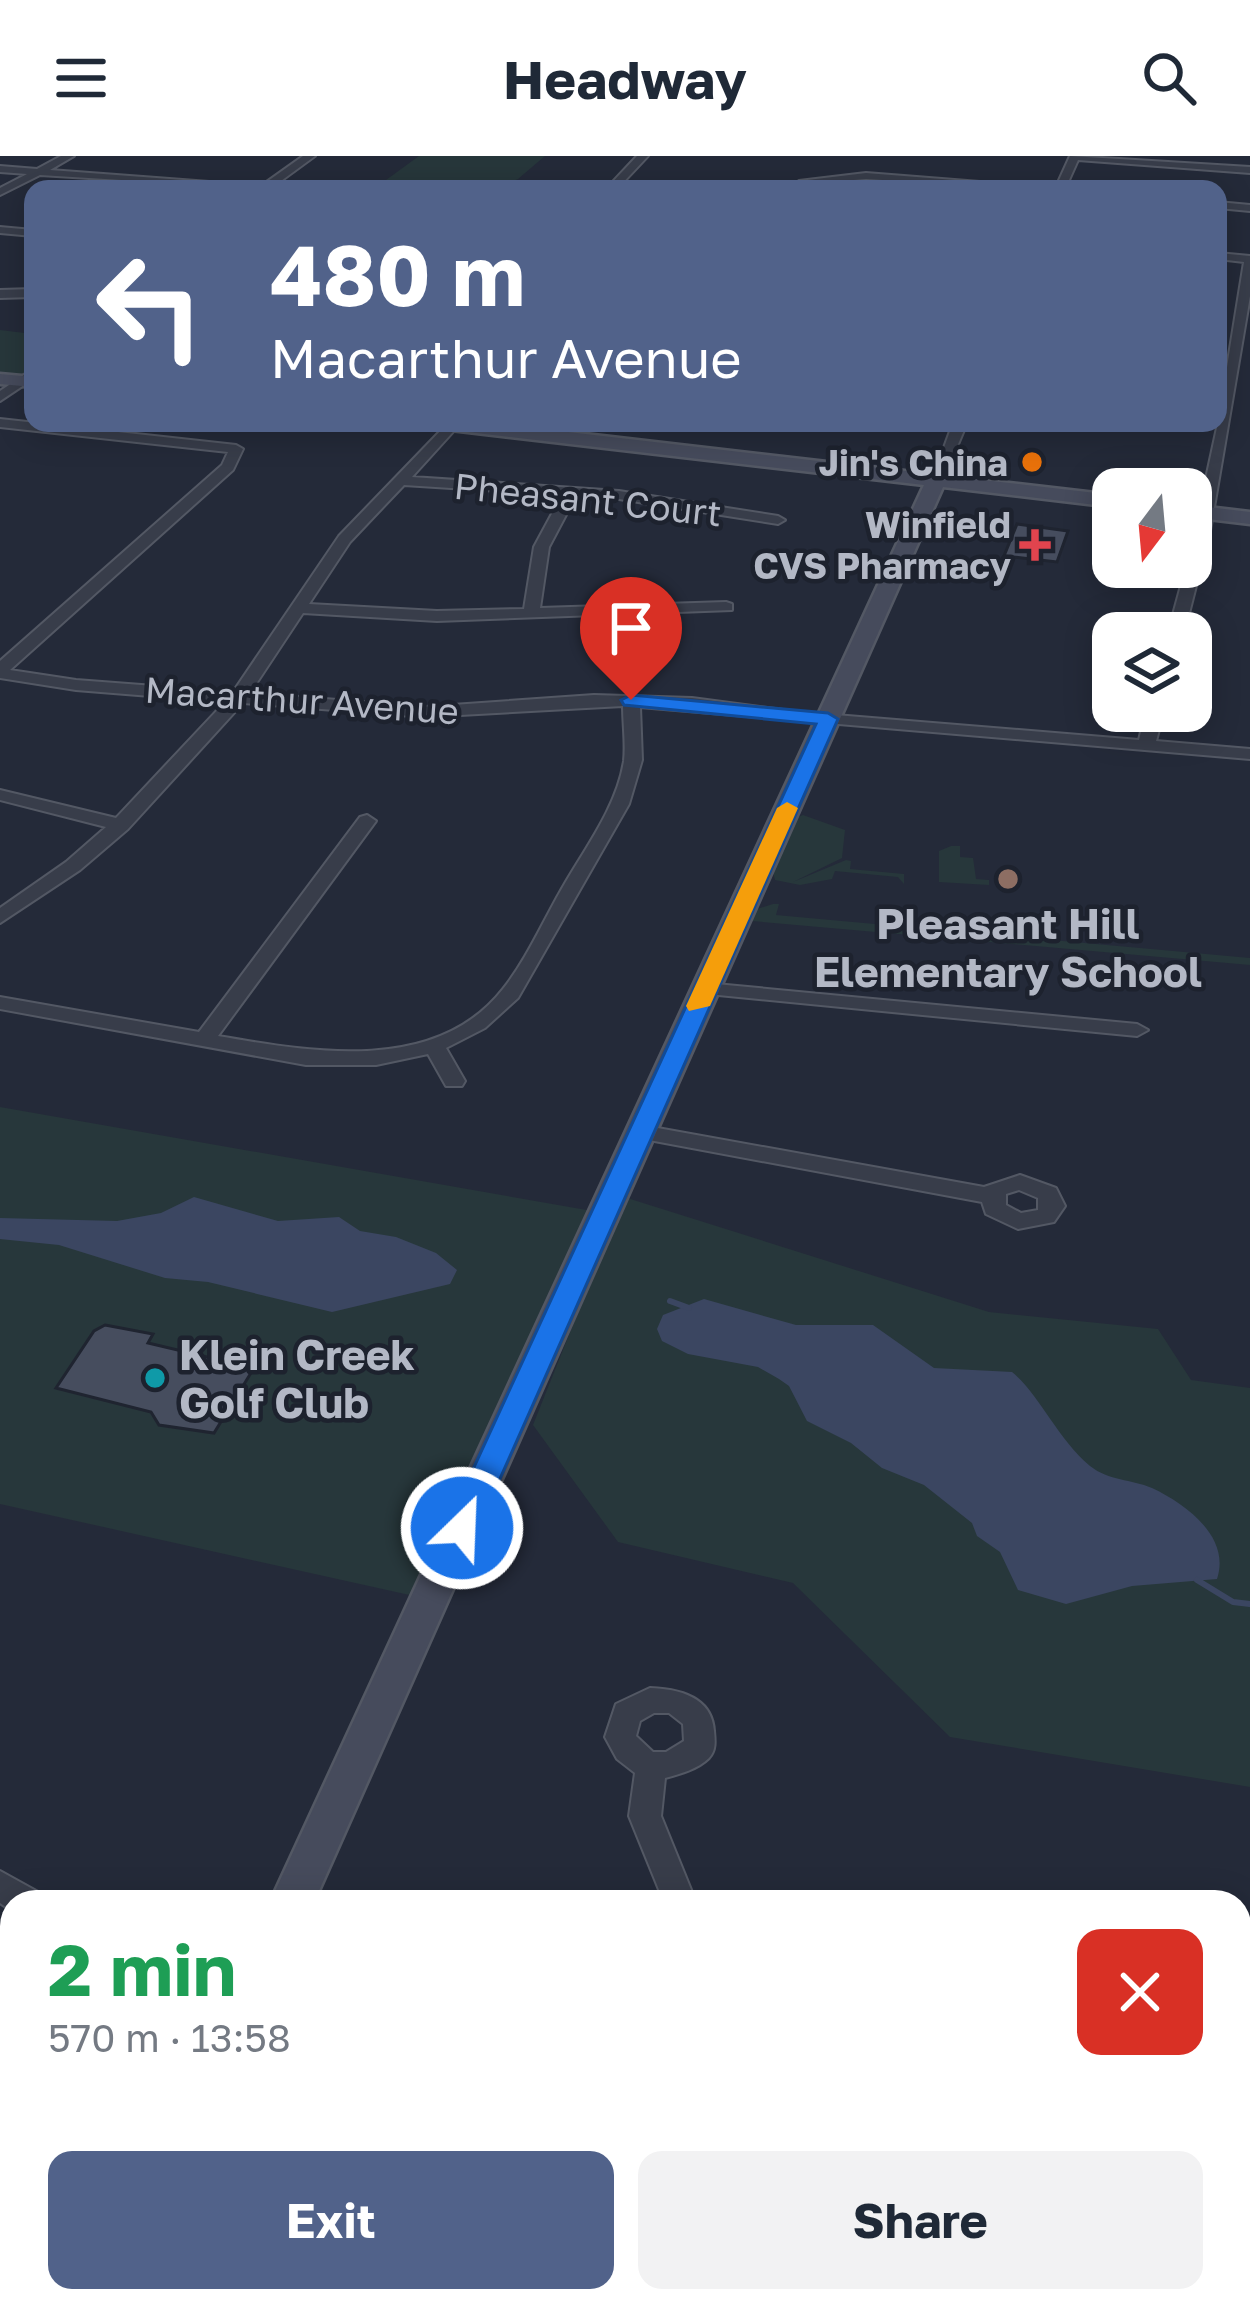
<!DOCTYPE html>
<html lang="en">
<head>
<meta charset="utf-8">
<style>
	:root { --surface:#fff; --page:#f2f2f3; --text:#1f2937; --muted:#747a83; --accent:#51628a }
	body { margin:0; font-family:"Golos Text",sans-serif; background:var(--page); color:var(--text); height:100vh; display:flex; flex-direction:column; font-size:45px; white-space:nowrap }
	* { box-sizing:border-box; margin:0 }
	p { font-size:39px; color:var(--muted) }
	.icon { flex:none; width:66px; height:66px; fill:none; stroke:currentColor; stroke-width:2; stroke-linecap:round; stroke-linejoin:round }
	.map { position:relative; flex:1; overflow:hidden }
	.sheet { position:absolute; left:0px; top:1734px; width:1251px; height:423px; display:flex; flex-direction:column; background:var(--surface); border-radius:36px 36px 0 0; box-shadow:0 6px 30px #0003 }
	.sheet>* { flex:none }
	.banner { position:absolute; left:24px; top:24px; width:1203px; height:252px; border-radius:24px; box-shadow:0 6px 30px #0003; background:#51628a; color:#fff; overflow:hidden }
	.needle { width:78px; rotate:196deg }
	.tools { position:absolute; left:1092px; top:312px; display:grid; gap:24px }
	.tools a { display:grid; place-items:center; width:120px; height:120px; border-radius:24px; background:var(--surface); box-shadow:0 6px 30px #0003; font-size:60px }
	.pin { position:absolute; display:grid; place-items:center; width:102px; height:102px; color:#fff; margin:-123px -51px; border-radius:50% 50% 50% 0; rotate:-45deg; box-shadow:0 0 12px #0007 }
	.pin .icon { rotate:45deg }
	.me { position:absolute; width:132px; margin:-66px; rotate:24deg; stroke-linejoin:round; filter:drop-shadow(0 0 9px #0008) }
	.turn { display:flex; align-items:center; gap:42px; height:252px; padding:0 48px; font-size:54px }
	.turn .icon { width:156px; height:156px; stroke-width:2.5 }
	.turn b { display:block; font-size:84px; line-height:102px }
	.round { display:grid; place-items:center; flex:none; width:126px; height:126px; border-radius:24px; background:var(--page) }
	.headline { display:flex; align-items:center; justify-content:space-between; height:204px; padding:0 48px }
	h1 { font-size:72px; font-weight:700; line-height:90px; color:#1e9e55 }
	.cta { display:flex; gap:24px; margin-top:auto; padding:24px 48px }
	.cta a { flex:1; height:138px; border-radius:24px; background:var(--accent); color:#fff; font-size:48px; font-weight:700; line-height:138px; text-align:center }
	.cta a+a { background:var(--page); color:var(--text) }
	header { display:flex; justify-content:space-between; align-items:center; height:156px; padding:0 48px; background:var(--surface); font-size:54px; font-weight:700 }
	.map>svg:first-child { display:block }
	.green { fill:#27373b }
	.water { fill:#3b4661 }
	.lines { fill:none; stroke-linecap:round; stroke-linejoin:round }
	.stream { stroke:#3b4661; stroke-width:6 }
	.building { fill:#464d5e; stroke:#1f2430; stroke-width:3 }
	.street-casing { stroke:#535864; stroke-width:4 }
	.secondary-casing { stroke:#535864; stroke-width:5 }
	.street { fill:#383d4a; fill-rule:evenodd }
	.secondary { fill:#464b5c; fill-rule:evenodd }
	.route { fill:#1a73e8; stroke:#114b97; stroke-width:3 }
	.slow { fill:#f59e0b }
	.food-dot { fill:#e8710a; stroke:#1d222e; stroke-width:4.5 }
	.health-dot { fill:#e0444e; stroke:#1d222e; stroke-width:4.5 }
	.education-dot { fill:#8d6e63; stroke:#1d222e; stroke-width:4.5 }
	.culture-dot { fill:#0f9aa8; stroke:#1d222e; stroke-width:4.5 }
	.labels { text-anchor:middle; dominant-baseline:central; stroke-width:9; stroke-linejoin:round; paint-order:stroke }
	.far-poi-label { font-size:36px; font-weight:bold; fill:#b3b8c5; stroke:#1d222e; text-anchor:end }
	.far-street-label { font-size:36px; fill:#b3b8c5; stroke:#1d222e }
	.poi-label { font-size:42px; font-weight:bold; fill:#b3b8c5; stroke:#1d222e }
</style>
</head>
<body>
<header><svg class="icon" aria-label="menu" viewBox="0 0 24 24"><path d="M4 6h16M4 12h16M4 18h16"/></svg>Headway<svg class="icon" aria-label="search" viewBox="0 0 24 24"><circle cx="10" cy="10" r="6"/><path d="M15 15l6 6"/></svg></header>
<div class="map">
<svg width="1250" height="2156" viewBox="0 0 1250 2156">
	<rect width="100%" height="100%" fill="#242a39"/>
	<g class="green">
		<polygon points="419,0 545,0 518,23 494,33 336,33 386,24"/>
		<polygon points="0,174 33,178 33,215 22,223 0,221"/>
		<polygon points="803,659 845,674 842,702 793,726 846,704 851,705 850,713 904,718 904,728 898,721 835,715 832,723 800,729 775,724 773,716 796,662"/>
		<polygon points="951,690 960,690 960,701 973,702 976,723 989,724 989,729 939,726 939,695"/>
		<polygon points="773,748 779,748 776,759 1250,802 1250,809 752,765 757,753"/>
		<polygon points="0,951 598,1056 423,1442 0,1348"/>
		<polygon points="624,1041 989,1156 1158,1173 1191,1224 1250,1232 1250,1631 950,1581 793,1427 618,1386 533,1269"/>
	</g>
	<g class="water">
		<polygon points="194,1041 278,1065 339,1061 360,1075 396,1081 436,1097 457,1114 450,1128 332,1156 208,1126 165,1122 59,1089 0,1083 0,1062 117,1065 161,1057"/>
		<path d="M704,1143L796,1169H873L934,1212L1012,1216C1040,1239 1056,1281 1090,1310C1109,1325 1131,1323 1152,1332C1186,1348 1231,1381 1217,1423L1132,1430L1066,1448L1018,1434L1000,1396L977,1380L972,1367L924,1329L882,1312L851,1287L807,1265L789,1230L779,1223L758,1211L688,1198L662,1185L657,1173L663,1159Z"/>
	</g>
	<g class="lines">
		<g class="stream">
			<polyline points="670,1145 689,1152"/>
			<polyline points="1197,1424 1233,1446 1250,1448"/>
		</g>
	</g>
	<g class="building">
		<polygon points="1017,368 1068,375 1057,406 1004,400"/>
		<polygon points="105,1169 153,1178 148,1187 254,1212 214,1277 159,1269 151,1256 56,1232 94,1175"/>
	</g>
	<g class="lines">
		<defs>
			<g id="street">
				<polygon points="61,0 74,0 50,14 261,30 303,0 315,0 270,33 40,19 0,39 0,32 27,18 0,16 0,10 37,13"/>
				<polygon points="637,0 648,0 617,33 606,33"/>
				<polygon points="1070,0 1250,11 1250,17 1078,4 1065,33 1055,33"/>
				<polygon points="866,17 1030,30 1035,33 866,23 804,28 799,25"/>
				<polygon points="1218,46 1250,49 1250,55 1218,52"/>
				<polygon points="0,71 33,74 33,80 0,77"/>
				<polygon points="1218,97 1250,100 1250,140 1210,375 1184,477 1168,477 1186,411 1191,411 1191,392 1218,267 1244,106 1218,103"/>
				<polygon points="33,133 33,141 0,142 0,134"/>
				<polygon points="33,213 33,223 0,245 0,235"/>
				<path d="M0,263L236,289L243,293L233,314L10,514L76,524L233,536L339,380L448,267H461L412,321L619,335L778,360L785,364L778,368L619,343L576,340L549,391L540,452L726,446L732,448V454L437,465L303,457L250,537L424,551L594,539L692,542L799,556L1139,584L1146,555H1164L1156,585L1250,593V603L640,551L642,604L629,648L518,842L485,872L446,892L465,925L462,930H446L428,898L376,909H306L0,853V841L199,876L360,661L367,659L376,665L218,880C310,896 436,919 503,833C527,803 544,763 564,729C586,691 617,650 624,605C626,588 623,568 623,550L424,561L243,547L128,673L80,714L0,767V752L66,706L106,671L0,644V634L116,662L225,546L76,534L0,522V505L222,309L228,296L0,271ZM404,329L562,339L534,391L524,453L437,455L309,448L350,386Z"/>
				<polygon points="953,267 967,267 943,324 931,327"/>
				<polygon points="705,827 1137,868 1148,874 1137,880 698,837 695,833 698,829"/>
				<path d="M641,969L984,1031L1020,1019L1056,1032L1065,1050L1054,1066L1018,1073L986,1058L982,1046L633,981L630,976ZM1019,1034L1038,1042V1054L1021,1057L1006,1049V1038Z"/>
				<path d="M650,1532C679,1533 712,1541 714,1575C715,1585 716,1594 709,1602C698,1613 680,1618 665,1622L661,1660L696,1746H664L629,1660L635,1617L617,1603L605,1581L616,1548ZM654,1557H669L683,1568L684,1585L666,1596H653L636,1580L640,1565Z"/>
				<polygon points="0,1715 38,1736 42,1746 12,1746 12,1755 0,1747"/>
				<polygon points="1239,1779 1250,1781 1250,1811 1239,1809"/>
			</g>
			<g id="secondary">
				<polygon points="0,218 33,221 33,231 0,228"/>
				<polygon points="433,267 490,267 1113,339 1113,351 943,331 314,1746 270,1746 924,329 442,273"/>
				<polygon points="1191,349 1250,356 1250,368 1191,361"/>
				<polygon points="85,2145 138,2145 134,2156 81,2156"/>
			</g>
		</defs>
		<use href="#street" class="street-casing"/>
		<use href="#secondary" class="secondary-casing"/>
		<use href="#street" class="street"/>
		<use href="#secondary" class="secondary"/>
	</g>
	<polygon class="route" points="631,539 828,557 838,563 478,1372 462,1384 446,1372 816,568 624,549 621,544"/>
	<polygon class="slow" points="787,646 798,652 710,850 689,855 686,850 777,652"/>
	<circle class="food-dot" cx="1032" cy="306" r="12"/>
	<path class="health-dot" d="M1029 371h12v12h12v12h-12v12h-12v-12h-12v-12h12z"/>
	<circle class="education-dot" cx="1008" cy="723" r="12"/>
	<circle class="culture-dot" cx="155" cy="1222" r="12"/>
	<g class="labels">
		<g class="far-poi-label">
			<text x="1008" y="306">Jin's China</text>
			<text x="1011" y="368">Winfield<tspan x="1011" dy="41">CVS Pharmacy</tspan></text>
		</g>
		<g class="far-street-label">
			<text transform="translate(588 343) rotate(6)">Pheasant Court</text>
			<text transform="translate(302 544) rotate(4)">Macarthur Avenue</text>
		</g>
		<g class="poi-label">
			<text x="1008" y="767">Pleasant Hill<tspan x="1008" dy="48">Elementary School</tspan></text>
			<text x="179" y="1198" text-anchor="start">Klein Creek<tspan x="179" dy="48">Golf Club</tspan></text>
		</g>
	</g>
</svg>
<div class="tools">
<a><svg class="needle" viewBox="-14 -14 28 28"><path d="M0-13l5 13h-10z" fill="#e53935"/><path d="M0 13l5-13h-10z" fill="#747a83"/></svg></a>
<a><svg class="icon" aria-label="layers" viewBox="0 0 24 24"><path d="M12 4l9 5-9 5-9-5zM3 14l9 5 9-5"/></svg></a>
</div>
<div class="pin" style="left:631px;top:544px;background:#d93025"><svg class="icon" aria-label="arrive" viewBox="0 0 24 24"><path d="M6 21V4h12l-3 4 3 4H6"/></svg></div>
<svg class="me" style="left:462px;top:1372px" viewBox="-20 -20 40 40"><circle r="17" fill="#1a73e8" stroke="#fff" stroke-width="3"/><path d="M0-11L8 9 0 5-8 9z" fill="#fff"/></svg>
<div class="banner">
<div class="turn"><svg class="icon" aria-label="left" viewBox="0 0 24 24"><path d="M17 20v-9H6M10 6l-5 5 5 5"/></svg><div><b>480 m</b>Macarthur Avenue</div></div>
</div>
<section class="sheet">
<div class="headline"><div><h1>2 min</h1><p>570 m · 13:58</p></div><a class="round" style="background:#d93025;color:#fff"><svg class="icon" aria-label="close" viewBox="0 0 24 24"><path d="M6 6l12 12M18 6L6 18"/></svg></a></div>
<div class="cta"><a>Exit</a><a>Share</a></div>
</section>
</div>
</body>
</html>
